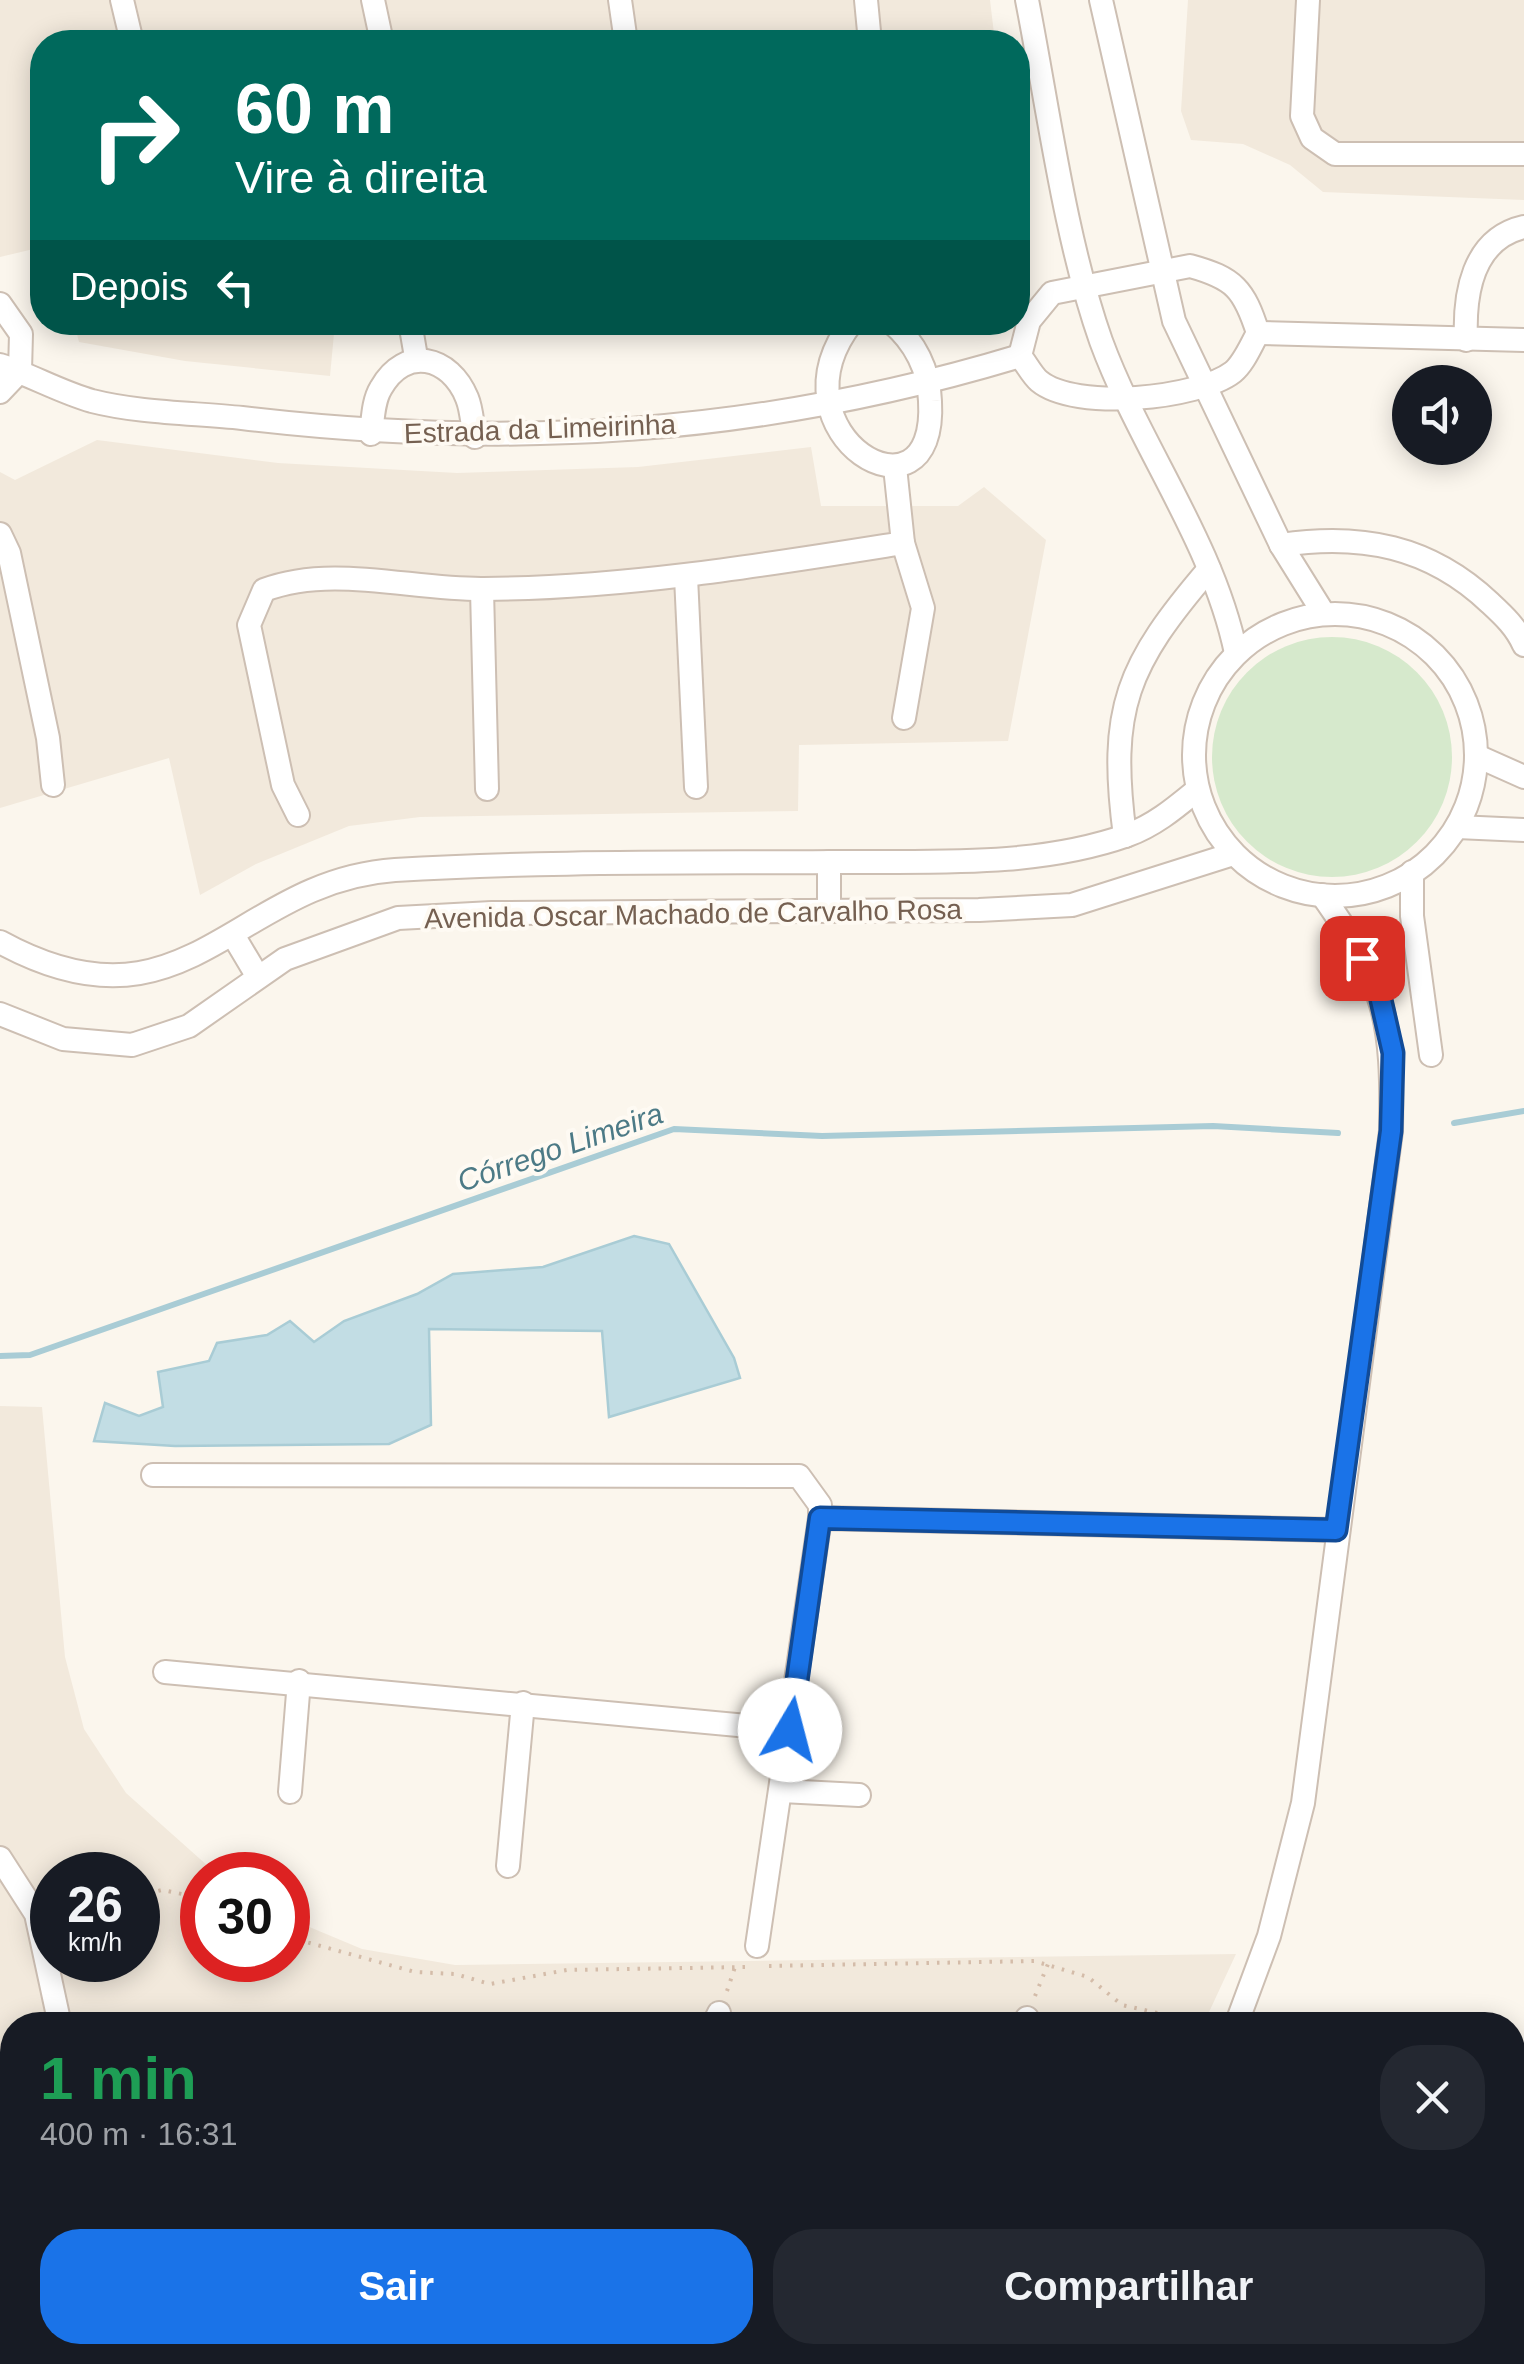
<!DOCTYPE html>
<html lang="pt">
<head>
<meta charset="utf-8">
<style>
	:root { --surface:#171b24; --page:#242831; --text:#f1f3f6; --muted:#9ea1a6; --accent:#1a73e8 }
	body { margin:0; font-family:Helvetica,sans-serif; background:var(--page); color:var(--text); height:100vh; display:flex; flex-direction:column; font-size:38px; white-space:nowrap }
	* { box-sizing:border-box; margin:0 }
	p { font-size:32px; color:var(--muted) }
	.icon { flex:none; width:55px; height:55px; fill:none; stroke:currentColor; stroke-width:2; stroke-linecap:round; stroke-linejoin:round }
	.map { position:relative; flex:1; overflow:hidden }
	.sheet { position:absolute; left:0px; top:2012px; width:1525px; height:352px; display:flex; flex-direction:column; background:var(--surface); border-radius:40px 40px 0 0; box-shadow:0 5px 25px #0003 }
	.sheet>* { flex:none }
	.guide { position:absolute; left:30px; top:30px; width:1000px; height:305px; border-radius:40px; box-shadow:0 5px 25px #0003; background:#00695c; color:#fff; overflow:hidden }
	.tools { position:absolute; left:1392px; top:365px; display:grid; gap:20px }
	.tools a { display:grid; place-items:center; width:100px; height:100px; border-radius:50%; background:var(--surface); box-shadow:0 5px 25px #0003; font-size:50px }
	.speed { position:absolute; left:30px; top:1852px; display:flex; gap:20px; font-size:50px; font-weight:700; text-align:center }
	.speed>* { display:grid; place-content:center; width:130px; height:130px; border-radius:50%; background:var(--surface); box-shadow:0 5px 25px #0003; line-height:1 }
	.speed small { font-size:25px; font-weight:400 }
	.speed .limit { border:15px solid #d22; background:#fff; color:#111 }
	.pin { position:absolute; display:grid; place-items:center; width:85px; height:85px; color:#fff; margin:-42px; border-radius:20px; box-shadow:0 5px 15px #0006 }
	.me { position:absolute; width:110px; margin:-55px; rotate:8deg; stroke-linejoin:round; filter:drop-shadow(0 0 8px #0008) }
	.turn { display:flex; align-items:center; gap:35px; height:210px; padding:0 40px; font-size:45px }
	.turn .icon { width:130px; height:130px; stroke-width:2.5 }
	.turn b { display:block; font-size:70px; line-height:85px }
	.then { display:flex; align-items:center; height:95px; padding:0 40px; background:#0003; gap:20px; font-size:38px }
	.round { display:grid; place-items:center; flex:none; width:105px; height:105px; border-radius:40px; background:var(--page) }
	.headline { display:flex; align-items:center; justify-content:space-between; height:170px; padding:0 40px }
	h1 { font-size:60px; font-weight:700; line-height:75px; color:#1e9e55 }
	.button { display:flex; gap:20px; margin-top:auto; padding:20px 40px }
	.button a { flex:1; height:115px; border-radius:40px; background:var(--accent); color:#fff; font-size:40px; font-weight:700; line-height:115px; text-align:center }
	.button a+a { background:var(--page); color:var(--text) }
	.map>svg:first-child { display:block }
	.residential { fill:#f2e9dc; fill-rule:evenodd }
	.green { fill:#d6e9cc }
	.water { fill:#c2dde4; stroke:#a9ccd5; stroke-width:2.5 }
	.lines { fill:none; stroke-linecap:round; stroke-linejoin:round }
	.stream { stroke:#a9ccd5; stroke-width:6 }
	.minor-casing { stroke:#cdbfb3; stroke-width:26 }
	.path { stroke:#d4bca9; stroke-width:4; stroke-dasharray:2.5 8; stroke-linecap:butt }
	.minor { stroke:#fff; stroke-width:22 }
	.route-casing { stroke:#114b97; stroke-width:25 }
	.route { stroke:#1a73e8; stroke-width:18 }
	.labels { text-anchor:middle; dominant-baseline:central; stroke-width:8; stroke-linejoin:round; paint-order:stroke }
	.street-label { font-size:28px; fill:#756051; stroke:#fefaf3 }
	.water-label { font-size:30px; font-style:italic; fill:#4c7a86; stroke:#fefaf3 }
</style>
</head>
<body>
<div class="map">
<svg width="1524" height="2364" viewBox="0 0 1524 2364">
	<rect width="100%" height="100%" fill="#fbf6ed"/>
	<g class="residential">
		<polygon points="0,0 990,0 995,42 42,42 42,247 0,257"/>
		<polygon points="1188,0 1524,0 1524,200 1323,192 1290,165 1243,144 1191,140 1181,111"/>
		<polygon points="74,323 335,323 330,376 185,361 79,342"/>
		<polygon points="97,440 278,463 457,473 638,467 811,447 821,506 958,506 984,487 1046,540 1008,741 799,745 798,811 420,817 349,826 256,864 200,895 169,758 0,808 0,472 15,480"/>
		<path d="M0,1406L42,1407L65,1657L84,1729L126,1793L218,1875H202V1960H288V1918L362,1949L455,1965L1236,1954L1203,2025H12V2352L1035,2353L1029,2364H0ZM52,1875H138V1960H52Z"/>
	</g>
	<circle class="green" cx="1332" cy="757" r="120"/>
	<polygon class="water" points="634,1236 669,1244 734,1358 740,1378 609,1417 602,1331 429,1329 431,1425 389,1444 175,1446 94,1441 105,1403 139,1416 163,1407 158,1372 209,1361 217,1343 267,1335 290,1321 314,1342 344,1321 417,1294 453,1274 543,1267"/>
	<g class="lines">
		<g class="stream">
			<polyline points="1454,1123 1524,1111"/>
			<polyline points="0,1356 30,1355 674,1129 822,1136 1213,1126 1338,1133"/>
		</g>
		<defs>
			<g id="minor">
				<polyline points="122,0 132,42"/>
				<polyline points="373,0 382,42"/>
				<polyline points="620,0 626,42"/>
				<polyline points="866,0 870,42"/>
				<path d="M1027,0C1048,107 1065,239 1101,341C1140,447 1213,542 1236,653"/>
				<polyline points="1101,0 1174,321 1281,545 1324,614"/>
				<polyline points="1308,0 1302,116 1312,138 1335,154 1524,154"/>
				<path d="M1190,266C1234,278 1244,289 1258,333C1251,345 1244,363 1233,372C1198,399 1075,411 1039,381C1032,375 1026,363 1020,356L1029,321L1052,293Z"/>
				<polyline points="0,304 21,334 20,371 0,392"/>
				<polyline points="410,322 416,357"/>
				<path d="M852,322C765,434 938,536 930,401C929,370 915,342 891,322"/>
				<polyline points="1258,333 1524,340"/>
				<path d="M1466,340C1464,295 1472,239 1524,227"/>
				<path d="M0,365C31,375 60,392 92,401C139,413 194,413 242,418C512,450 759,435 1020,356"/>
				<path d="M371,434C373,419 373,401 381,388C405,345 450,356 467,398C472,410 472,425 475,437"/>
				<polyline points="895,467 903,543 923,608 904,718"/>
				<polyline points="0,534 9,553 48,738 53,785"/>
				<path d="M1281,545C1361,533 1430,546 1490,603C1504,616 1516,627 1524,645"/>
				<polyline points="686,577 696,787"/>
				<polyline points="482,590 487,789"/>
				<circle cx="1335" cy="755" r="141"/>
				<polyline points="1477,756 1524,777"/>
				<path d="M298,815L283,785L249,625L264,590C332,564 412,590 484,589C625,588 764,565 903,543"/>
				<polyline points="1457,827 1524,830"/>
				<path d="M1125,836C1108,708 1127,665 1209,569"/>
				<polyline points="829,862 829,911"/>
				<polyline points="1412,872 1412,916 1431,1055"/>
				<polyline points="233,935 258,977"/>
				<path d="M0,942C186,1044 233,881 395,870C541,861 688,863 835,862C931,861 1035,868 1128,835C1155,825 1175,808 1197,790"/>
				<polyline points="0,1014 63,1039 132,1045 189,1026 285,959 398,918 492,913 979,910 1072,905 1233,854"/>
				<polyline points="153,1475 799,1476 820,1505 820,1518 757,1946"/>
				<polyline points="820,1518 1336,1530"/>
				<polyline points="165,1672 791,1730"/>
				<polyline points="782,1791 859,1795"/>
				<polyline points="290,1792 299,1681"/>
				<polyline points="0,1858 36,1914 60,2025"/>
				<polyline points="508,1866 523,1703"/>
				<polyline points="713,2025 719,2013"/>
				<polyline points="1023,2025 1027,2018"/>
				<path d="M1236,2025L1269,1936L1303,1803L1391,1131C1393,1021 1386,985 1322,895"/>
				<polyline points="0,2191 12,2188"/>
				<polyline points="118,2352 121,2364"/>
				<polyline points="400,2352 403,2364"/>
				<polyline points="524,2352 526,2364"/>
				<polyline points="605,2352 627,2364"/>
				<polyline points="854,2364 860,2352"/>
				<polyline points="1063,2364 1069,2352"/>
			</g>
		</defs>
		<use href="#minor" class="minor-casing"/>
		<g class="path">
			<polyline points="138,1896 162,1890 202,1898"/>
			<polyline points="288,1937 415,1972 455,1974 490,1984 567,1970 745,1967"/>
			<polyline points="769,1966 1034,1961 1088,1977 1122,2005 1162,2014 1170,2025"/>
			<polyline points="727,1991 735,1967"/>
			<polyline points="1035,1996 1048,1964"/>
			<polyline points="1008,2364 1014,2352"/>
		</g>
		<use href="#minor" class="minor"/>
	</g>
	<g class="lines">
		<defs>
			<polyline id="route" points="790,1730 820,1518 1336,1530 1391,1131 1393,1053 1378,987 1362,958"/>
		</defs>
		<use href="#route" class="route-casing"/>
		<use href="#route" class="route"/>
	</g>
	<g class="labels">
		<g class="street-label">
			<text transform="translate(540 429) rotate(-2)">Estrada da Limeirinha</text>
			<text transform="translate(693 914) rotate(-1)">Avenida Oscar Machado de Carvalho Rosa</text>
		</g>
		<g class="water-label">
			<text transform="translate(560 1147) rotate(-19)">Córrego Limeira</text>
		</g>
	</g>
</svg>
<div class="tools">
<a><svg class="icon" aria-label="sound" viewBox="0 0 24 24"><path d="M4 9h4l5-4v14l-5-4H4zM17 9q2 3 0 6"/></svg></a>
</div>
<div class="speed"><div>26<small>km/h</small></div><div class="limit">30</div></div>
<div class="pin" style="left:1362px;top:958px;background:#d93025"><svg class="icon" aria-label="arrive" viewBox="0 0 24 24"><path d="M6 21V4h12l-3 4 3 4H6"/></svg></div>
<svg class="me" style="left:790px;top:1730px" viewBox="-20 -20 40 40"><circle r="19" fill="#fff"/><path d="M0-13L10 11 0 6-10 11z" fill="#1a73e8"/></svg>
<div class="guide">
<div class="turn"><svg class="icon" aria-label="right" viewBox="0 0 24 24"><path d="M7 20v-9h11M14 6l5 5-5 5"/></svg><div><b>60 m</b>Vire à direita</div></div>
<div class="then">Depois<svg class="icon" aria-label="left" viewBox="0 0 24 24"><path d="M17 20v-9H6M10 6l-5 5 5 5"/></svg></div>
</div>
<section class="sheet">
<div class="headline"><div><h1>1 min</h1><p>400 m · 16:31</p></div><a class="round"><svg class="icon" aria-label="close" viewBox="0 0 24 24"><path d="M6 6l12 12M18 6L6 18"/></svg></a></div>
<div class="button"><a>Sair</a><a>Compartilhar</a></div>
</section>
</div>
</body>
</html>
